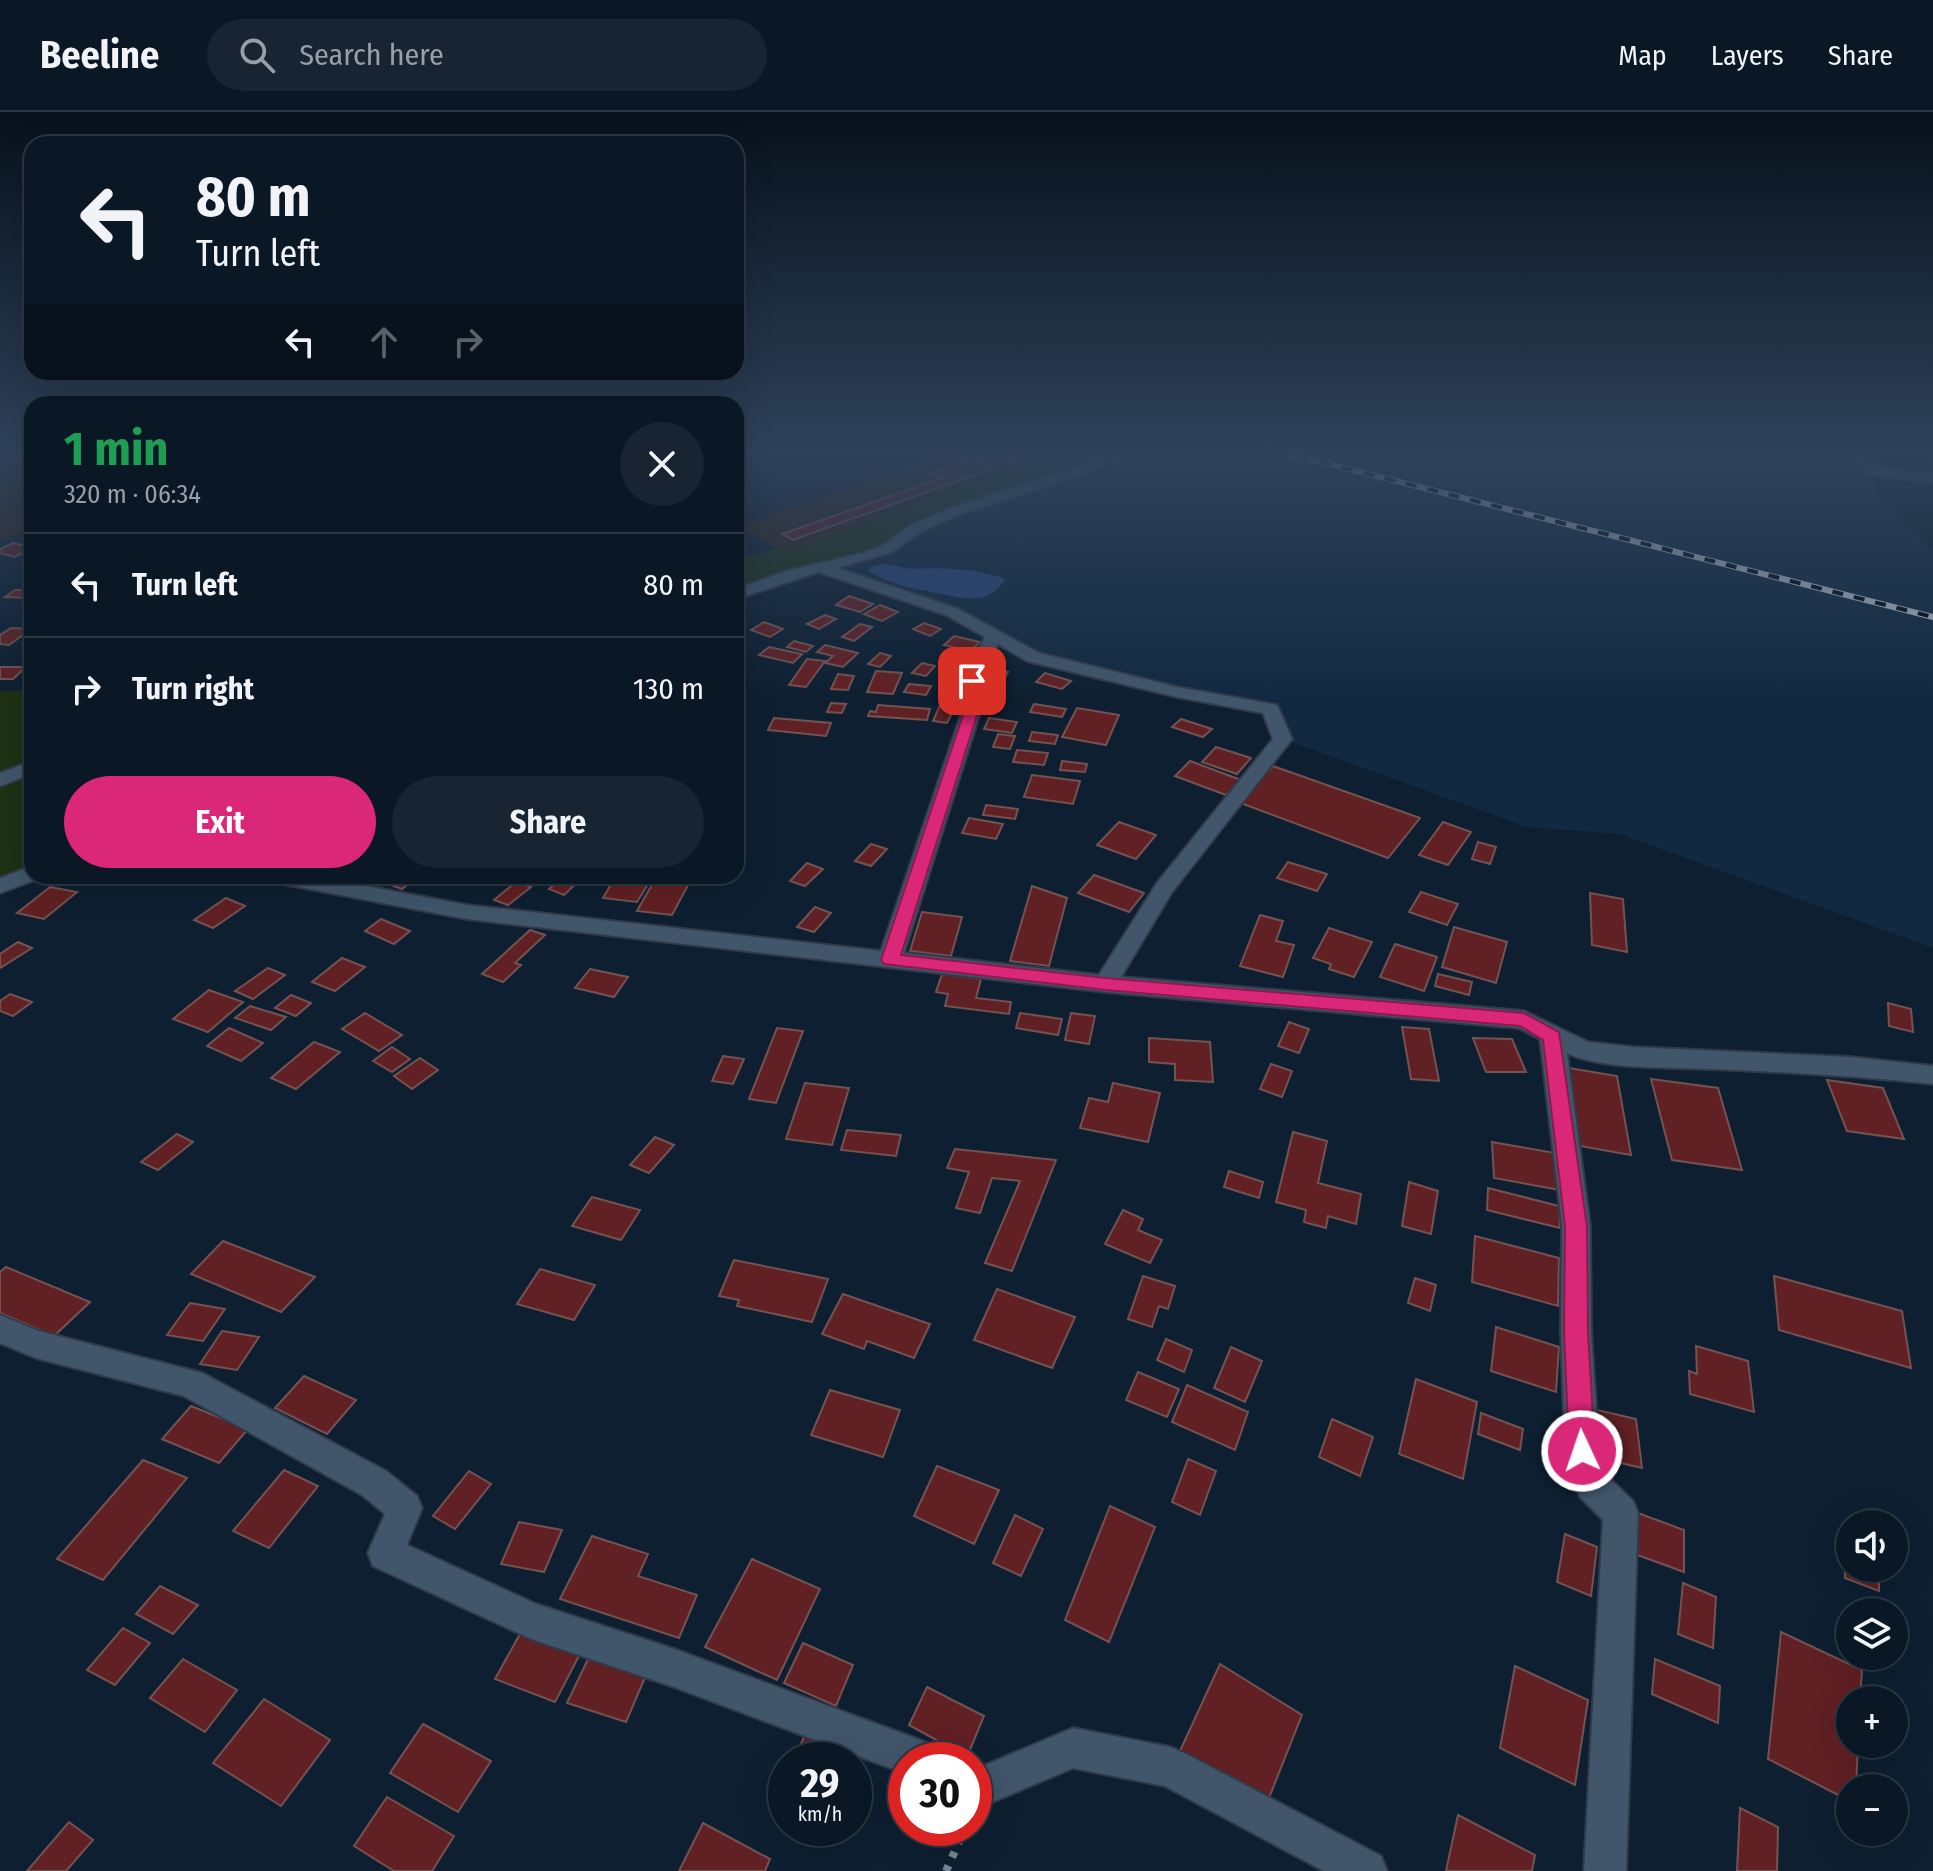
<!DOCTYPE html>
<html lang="en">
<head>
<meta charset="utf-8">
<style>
	:root { --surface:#0a1725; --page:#182432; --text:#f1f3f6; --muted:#999fa7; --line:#2a3642; --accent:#db2777 }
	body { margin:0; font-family:"Fira Sans Condensed",sans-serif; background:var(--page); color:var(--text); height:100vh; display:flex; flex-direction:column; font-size:30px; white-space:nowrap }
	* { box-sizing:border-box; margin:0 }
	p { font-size:26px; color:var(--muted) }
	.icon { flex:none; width:44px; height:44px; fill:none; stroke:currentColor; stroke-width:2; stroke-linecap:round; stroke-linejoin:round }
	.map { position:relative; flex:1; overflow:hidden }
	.sheet { position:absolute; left:24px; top:284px; width:720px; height:488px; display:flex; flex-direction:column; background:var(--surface); border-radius:24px; box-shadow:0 8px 32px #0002,0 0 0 2px var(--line) }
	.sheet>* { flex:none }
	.guide { position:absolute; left:24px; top:24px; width:720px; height:244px; border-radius:24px; box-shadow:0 8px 32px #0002,0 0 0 2px var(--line); background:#0a1725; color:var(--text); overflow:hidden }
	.fabs { position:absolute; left:1836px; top:1398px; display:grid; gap:16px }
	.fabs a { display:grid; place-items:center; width:72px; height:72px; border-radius:50%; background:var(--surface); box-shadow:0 8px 32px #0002,0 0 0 2px var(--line); font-size:40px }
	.speed { position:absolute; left:768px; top:1630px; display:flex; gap:16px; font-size:40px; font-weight:700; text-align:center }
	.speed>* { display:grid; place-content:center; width:104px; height:104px; border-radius:50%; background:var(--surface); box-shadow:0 8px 32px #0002,0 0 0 2px var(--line); line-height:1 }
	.speed small { font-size:20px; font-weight:400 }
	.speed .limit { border:12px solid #d22; background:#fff; color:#111 }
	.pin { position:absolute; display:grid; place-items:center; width:68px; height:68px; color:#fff; margin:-34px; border-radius:16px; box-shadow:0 4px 12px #0006 }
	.me { position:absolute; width:88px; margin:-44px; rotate:357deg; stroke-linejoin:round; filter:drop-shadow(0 0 6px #0008) }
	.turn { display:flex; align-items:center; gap:28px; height:168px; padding:0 40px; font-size:36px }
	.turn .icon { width:104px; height:104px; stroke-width:2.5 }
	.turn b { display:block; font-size:56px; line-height:68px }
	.lanes { display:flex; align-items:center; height:76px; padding:0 40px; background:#0003; justify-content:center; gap:40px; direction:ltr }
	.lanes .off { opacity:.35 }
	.round { display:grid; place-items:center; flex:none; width:84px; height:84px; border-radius:42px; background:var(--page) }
	.headline { display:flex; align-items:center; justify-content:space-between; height:136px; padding:0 40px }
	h1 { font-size:48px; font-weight:700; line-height:60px; color:#1e9e55 }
	.primary-button { display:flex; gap:16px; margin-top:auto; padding:16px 40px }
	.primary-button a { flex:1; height:92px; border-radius:48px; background:var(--accent); color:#fff; font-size:32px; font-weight:700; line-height:92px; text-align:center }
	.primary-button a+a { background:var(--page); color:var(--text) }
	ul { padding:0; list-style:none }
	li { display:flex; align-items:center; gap:24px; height:104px; padding:0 40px; border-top:2px solid var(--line) }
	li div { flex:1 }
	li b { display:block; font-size:30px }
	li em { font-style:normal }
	header { display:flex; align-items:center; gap:48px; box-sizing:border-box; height:112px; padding:0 40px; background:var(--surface); border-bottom:2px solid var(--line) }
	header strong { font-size:38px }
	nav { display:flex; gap:44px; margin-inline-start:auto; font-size:28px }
	.search { width:560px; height:72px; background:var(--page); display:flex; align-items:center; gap:20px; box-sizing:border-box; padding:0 28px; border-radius:44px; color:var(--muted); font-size:30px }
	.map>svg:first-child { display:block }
	.built { fill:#122a41 }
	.industrial { fill:#302216 }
	.green { fill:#1d3113 }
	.water { fill:#294579 }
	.building { fill:#612023; stroke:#735352; stroke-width:2 }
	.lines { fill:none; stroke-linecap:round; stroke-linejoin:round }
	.minor-casing { stroke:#313a4a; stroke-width:4 }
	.path { stroke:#768594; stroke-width:8; stroke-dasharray:6 9; stroke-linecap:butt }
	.minor { fill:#41566b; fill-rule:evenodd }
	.rail-casing { stroke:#aab8c6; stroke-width:6 }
	.rail { stroke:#030910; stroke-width:4; stroke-dasharray:11; stroke-linecap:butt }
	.route { fill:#db2777; stroke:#8e194d; stroke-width:2 }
</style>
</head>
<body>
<header>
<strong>Beeline</strong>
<div class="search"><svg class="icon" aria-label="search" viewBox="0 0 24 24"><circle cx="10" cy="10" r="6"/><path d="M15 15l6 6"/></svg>Search here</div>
<nav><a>Map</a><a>Layers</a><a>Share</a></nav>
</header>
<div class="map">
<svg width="1933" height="1759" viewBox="0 0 1933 1759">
	<rect width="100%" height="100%" fill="#0d1f31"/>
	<polygon class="built" points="1129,339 1861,339 1878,381 1933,439 1933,836 1620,722 1527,715 1283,627 1271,597 1033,545 952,500 822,456 915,417"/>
	<g class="industrial">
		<polygon points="953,339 1063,339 786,441 738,414"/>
		<polygon points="0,340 32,340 32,416 0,430"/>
	</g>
	<g class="green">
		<polygon points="1063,339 1129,339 953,400 887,437 736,482 736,450 776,436 786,441"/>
		<polygon points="0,579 32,579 32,761 0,774"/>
	</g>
	<path class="water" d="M882,452C893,452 903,457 914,457C945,455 973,457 1003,466L1004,469C989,491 969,488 947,483C913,475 902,478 868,459L871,455Z"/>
	<g class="building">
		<polygon points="993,339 1042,339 793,428 782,422 942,366 930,361"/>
		<polygon points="13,431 32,436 32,437 14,445 0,441 0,437"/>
		<polygon points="15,478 32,478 32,486 5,485"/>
		<polygon points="849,484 873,492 860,500 836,493"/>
		<polygon points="880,493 898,500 882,509 864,502"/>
		<polygon points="825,503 836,507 819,517 807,512"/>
		<polygon points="764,510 783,517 770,525 751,518"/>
		<polygon points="924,511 941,517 930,524 913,517"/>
		<polygon points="860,512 872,515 854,529 842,525"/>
		<polygon points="11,516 31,517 9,533 0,532 0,523"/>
		<polygon points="954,524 980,530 970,539 944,533"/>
		<polygon points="794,529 813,534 806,540 787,535"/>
		<polygon points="825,533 858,541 843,555 825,551 833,544 817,540"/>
		<polygon points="769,535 802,542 793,551 759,543"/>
		<polygon points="880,541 891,544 880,555 868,552"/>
		<polygon points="807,547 825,549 806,575 789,573"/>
		<polygon points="922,551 935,554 926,564 912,561"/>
		<polygon points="0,555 26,555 13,567 0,567"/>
		<polygon points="946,556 966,559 960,567 940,563"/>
		<polygon points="991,557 1008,560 998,577 980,574"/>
		<polygon points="876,559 902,561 893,582 867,580"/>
		<polygon points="1045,561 1071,569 1062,577 1036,570"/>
		<polygon points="838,562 854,564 848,578 831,577"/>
		<polygon points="909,572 931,574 926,583 904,580"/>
		<polygon points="831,591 846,592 842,601 827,600"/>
		<polygon points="1034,592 1066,597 1062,605 1030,600"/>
		<polygon points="878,593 930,597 927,608 868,604 870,599 876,600"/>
		<polygon points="940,593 955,595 947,611 933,609"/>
		<polygon points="1077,596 1119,603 1106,633 1062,625"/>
		<polygon points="774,606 831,611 826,624 768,618"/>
		<polygon points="989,606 1017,610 1012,621 984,617"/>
		<polygon points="1181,607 1212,617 1203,625 1172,615"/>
		<polygon points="1032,620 1058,623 1055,632 1029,629"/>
		<polygon points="998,622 1015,624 1010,637 993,635"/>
		<polygon points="1216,635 1251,646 1237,662 1202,650"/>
		<polygon points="1017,638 1048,641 1044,653 1013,650"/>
		<polygon points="1062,649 1087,652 1085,660 1060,658"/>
		<polygon points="1190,649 1241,668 1226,683 1175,664"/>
		<polygon points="1273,654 1420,706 1388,746 1238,690"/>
		<polygon points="1032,663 1080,669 1073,692 1024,685"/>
		<polygon points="986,693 1018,697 1015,707 983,703"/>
		<polygon points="969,706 1003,712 996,727 962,721"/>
		<polygon points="1119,710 1156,723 1136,747 1097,733"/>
		<polygon points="1443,710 1471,720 1448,753 1419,743"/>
		<polygon points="1478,730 1496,735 1490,752 1472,747"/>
		<polygon points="871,732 887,737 871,754 855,749"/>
		<polygon points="1288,750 1327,762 1317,779 1277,766"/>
		<polygon points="807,751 823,757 805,774 790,769"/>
		<polygon points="1094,763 1144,781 1129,800 1078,781"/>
		<polygon points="69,764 114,764 105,771"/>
		<polygon points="399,764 411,764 416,766 402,777 388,772"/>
		<polygon points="565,764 584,764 564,783 549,777"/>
		<polygon points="616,764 653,764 637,790 603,786"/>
		<polygon points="657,764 693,764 672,803 637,799"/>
		<polygon points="516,770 531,775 508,793 494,788"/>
		<polygon points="1032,774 1067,786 1049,854 1010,849"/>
		<polygon points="50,775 77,780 44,807 17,801"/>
		<polygon points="1421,780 1458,792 1447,813 1409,800"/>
		<polygon points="1590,781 1623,787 1627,840 1592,833"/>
		<polygon points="226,786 245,794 213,816 194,808"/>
		<polygon points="815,795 831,801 814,820 797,815"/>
		<polygon points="922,800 962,805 951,844 910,839"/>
		<polygon points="1260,803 1283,809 1276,829 1294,833 1283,865 1240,854"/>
		<polygon points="381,807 410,819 394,832 365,819"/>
		<polygon points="1454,815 1507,830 1496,871 1442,855"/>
		<polygon points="1329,816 1372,830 1354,865 1329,857 1331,852 1313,846"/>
		<polygon points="530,818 545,823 515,851 521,853 503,870 482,862"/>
		<polygon points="18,830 32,836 0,856 0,842"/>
		<polygon points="1395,832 1437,845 1424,879 1380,865"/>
		<polygon points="342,846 365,855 335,879 312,870"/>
		<polygon points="268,856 285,863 253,887 235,879"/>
		<polygon points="590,857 628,865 614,885 575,876"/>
		<polygon points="942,862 981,867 976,886 1011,890 1009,902 945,894 948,882 936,880"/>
		<polygon points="1438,862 1472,870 1469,883 1435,874"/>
		<polygon points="209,878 243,890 208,920 173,907"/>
		<polygon points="10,882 32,890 13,904 0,899 0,889"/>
		<polygon points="291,883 311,891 296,904 275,896"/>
		<polygon points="1888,891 1911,897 1913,920 1889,914"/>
		<polygon points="250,894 286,905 271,918 235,906"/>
		<polygon points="365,901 402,923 379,939 342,917"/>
		<polygon points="1020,901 1062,907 1058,923 1016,916"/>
		<polygon points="1071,901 1095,904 1089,932 1065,928"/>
		<polygon points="1289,910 1309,917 1299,941 1278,934"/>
		<polygon points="1402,915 1429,917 1439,969 1411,967"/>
		<polygon points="229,916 263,931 241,949 207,934"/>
		<polygon points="777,916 803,919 776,991 749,987"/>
		<polygon points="1149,926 1210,930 1213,970 1175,968 1175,952 1149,950"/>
		<polygon points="1473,926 1512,927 1526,960 1486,960"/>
		<polygon points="314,930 340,940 296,977 271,966"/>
		<polygon points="392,935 410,947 392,960 373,949"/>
		<polygon points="723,944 744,947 733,972 712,969"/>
		<polygon points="420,946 438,958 412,977 394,964"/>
		<polygon points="1271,952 1292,959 1282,985 1260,977"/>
		<polygon points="1563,955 1617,964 1631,1043 1574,1033"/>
		<polygon points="1651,967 1718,976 1742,1058 1672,1048"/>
		<polygon points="1827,968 1883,976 1904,1027 1847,1019"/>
		<polygon points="805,971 849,976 832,1033 786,1027"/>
		<polygon points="1113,971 1160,981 1148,1030 1080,1016 1089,986 1108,990"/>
		<polygon points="847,1018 901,1023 896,1044 841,1038"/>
		<polygon points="1293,1020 1327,1029 1318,1071 1361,1082 1356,1112 1328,1104 1326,1116 1304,1110 1306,1098 1276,1090"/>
		<polygon points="177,1022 193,1030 158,1058 141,1050"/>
		<polygon points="655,1025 674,1033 649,1061 630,1053"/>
		<polygon points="1492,1030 1555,1041 1560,1078 1494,1066"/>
		<polygon points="955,1037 1056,1048 1012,1159 985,1151 1020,1069 992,1066 980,1101 956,1096 969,1060 947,1056"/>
		<polygon points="1229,1059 1263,1070 1259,1086 1224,1075"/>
		<polygon points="1409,1070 1438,1079 1431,1122 1402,1114"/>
		<polygon points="1488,1076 1559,1094 1560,1116 1487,1098"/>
		<polygon points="592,1085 640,1098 621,1128 572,1114"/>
		<polygon points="1123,1098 1143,1107 1138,1118 1162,1128 1150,1151 1105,1132"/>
		<polygon points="1475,1124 1559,1146 1558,1194 1472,1170"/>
		<polygon points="223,1129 315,1165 281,1200 191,1162"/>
		<polygon points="734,1148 828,1167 812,1210 737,1194 739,1188 719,1184"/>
		<polygon points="6,1155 90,1190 54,1224 0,1201 0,1160"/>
		<polygon points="540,1157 595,1173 574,1208 517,1192"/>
		<polygon points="1143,1164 1175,1174 1168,1197 1159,1194 1152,1215 1128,1207"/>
		<polygon points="1774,1164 1902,1199 1911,1256 1779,1218"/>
		<polygon points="1415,1166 1436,1173 1430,1199 1408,1191"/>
		<polygon points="997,1177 1075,1205 1052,1256 974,1228"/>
		<polygon points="843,1182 930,1212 914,1246 867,1229 864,1237 822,1222"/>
		<polygon points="190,1191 225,1197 203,1229 167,1223"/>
		<polygon points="1496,1215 1559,1235 1556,1280 1491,1259"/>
		<polygon points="222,1219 259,1225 237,1258 200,1252"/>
		<polygon points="1166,1227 1192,1238 1184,1260 1157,1248"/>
		<polygon points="1696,1234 1748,1249 1754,1300 1690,1282 1689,1259 1697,1262"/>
		<polygon points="1231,1235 1262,1249 1245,1290 1214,1276"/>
		<polygon points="1138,1260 1179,1277 1167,1305 1126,1288"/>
		<polygon points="304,1264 356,1288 327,1322 275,1296"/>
		<polygon points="1416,1267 1477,1290 1463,1367 1399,1342"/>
		<polygon points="1187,1273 1248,1300 1235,1338 1172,1310"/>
		<polygon points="830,1278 900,1298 883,1345 811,1323"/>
		<polygon points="191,1294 248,1317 219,1351 162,1327"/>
		<polygon points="1589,1296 1636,1307 1642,1356 1594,1345"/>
		<polygon points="1481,1301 1523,1317 1520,1338 1478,1322"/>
		<polygon points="1332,1307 1373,1325 1360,1364 1319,1345"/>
		<polygon points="1188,1347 1216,1359 1200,1403 1172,1390"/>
		<polygon points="143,1348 187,1366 103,1468 57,1447"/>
		<polygon points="937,1354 999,1378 974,1432 914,1404"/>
		<polygon points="284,1358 318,1374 269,1436 233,1419"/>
		<polygon points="469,1359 491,1372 455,1417 433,1404"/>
		<polygon points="1110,1394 1155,1415 1109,1530 1065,1508"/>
		<polygon points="1635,1400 1684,1418 1684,1460 1632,1441"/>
		<polygon points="1015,1403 1043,1417 1021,1464 993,1451"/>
		<polygon points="519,1410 562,1418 544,1460 501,1452"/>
		<polygon points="1844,1418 1850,1420 1850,1456 1879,1456 1879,1479 1845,1466"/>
		<polygon points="1565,1422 1597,1435 1591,1484 1557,1470"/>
		<polygon points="592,1424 648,1442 638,1464 697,1483 679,1526 560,1487"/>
		<polygon points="752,1447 820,1477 777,1568 705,1535"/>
		<polygon points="1683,1471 1716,1485 1713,1536 1678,1522"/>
		<polygon points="160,1474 198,1493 173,1522 136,1502"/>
		<polygon points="123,1516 150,1531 115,1573 87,1558"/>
		<polygon points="521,1520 580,1542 555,1590 495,1567"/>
		<polygon points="1781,1520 1862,1558 1860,1588 1850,1588 1850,1632 1858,1632 1856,1676 1850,1676 1850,1689 1768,1647"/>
		<polygon points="803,1531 853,1553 836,1594 784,1571"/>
		<polygon points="589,1545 646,1563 626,1610 567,1591"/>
		<polygon points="183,1547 237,1578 205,1620 150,1586"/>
		<polygon points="1655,1547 1720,1574 1718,1611 1652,1582"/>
		<polygon points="1220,1552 1302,1603 1265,1696 1180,1639"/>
		<polygon points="1515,1554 1588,1588 1575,1673 1500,1636"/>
		<polygon points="927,1575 984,1604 967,1645 909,1613"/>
		<polygon points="264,1587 330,1628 281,1694 213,1651"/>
		<polygon points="423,1612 491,1649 458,1700 390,1661"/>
		<polygon points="806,1620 844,1637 839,1648 794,1648"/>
		<polygon points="387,1685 454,1724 432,1759 394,1759 354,1734"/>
		<polygon points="1740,1696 1778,1715 1777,1759 1737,1759"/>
		<polygon points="1458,1703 1535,1743 1532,1759 1446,1759"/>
		<polygon points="69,1710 93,1728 66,1759 27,1759"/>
		<polygon points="703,1711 770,1747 765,1759 679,1759"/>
	</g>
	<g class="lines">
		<defs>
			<g id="minor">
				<path d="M1116,339H1135L1082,363L958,403L920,420L892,440L837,456L958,497L1039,541L1177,575L1277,593L1292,627L1172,780L1121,865L1524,899L1588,930L1632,935L1850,945L1933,954V972C1859,964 1786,960 1712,957C1673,955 1601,958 1567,941L1590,1114L1591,1220L1599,1339L1606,1363L1633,1389L1638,1401L1626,1759H1584L1603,1408L1580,1385L1565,1339L1561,1220L1562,1114L1540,927L1519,916L1106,880L467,807L278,771L267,764H313L467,793L881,839L964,594L963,569L985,525L946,503L819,460L736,487V477L790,458L863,441L882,434L910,414L948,397L1072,357ZM998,532L1027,549L1177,585L1263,601L1273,627L1157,771L1099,863L904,841L982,594L981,569Z"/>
				<polygon points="1855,339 1868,339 1876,356 1933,362 1933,370 1866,362"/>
				<polygon points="32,649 32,662 0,674 0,661"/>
				<polygon points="32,754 32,764 40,766 0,781 0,766"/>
				<polygon points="0,1203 39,1219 202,1261 386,1359 417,1384 422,1396 407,1433 536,1492 674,1537 920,1628 934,1634 940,1648 906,1648 906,1662 674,1575 531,1527 373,1454 368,1441 385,1402 362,1383 184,1284 36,1246 0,1231"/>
				<polygon points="1073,1616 1170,1635 1184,1641 1381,1744 1387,1759 1324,1759 1165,1674 1073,1656 983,1694 974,1690 974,1650 983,1654"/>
			</g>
		</defs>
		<use href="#minor" class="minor-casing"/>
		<polyline class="path" points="946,1759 965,1716"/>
		<use href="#minor" class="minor"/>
		<defs>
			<polyline id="rail" points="1278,339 1933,505"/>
		</defs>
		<use href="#rail" class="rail-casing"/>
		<use href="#rail" class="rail"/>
	</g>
	<linearGradient id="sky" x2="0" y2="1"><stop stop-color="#07111b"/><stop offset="0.58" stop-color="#2f425a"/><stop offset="1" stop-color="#2f425a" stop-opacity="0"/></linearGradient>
	<rect width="1933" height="586" fill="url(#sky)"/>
	<polygon class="route" points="972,565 978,569 980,594 901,843 1106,866 1524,901 1559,920 1587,1114 1588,1220 1595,1339 1591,1347 1582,1351 1573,1347 1569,1339 1564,1220 1565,1114 1543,928 1520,914 1106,878 884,852 881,848 966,594 965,569"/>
</svg>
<div class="fabs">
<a><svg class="icon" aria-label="sound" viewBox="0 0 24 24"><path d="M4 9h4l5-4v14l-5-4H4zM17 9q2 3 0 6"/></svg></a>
<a><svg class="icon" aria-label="layers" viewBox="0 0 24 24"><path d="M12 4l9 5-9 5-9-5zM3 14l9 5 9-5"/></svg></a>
<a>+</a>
<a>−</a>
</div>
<div class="speed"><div>29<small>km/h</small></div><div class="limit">30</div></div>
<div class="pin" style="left:972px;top:569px;background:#d93025"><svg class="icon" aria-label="arrive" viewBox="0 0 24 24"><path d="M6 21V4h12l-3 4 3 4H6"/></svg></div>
<svg class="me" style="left:1582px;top:1339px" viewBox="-20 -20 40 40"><circle r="17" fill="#db2777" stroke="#fff" stroke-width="3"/><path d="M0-11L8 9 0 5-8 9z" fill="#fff"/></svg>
<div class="guide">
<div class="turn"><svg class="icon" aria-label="left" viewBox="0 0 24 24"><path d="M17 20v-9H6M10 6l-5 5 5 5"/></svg><div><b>80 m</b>Turn left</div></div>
<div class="lanes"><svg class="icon" aria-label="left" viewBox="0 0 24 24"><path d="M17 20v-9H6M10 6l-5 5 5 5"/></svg><svg class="icon off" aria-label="ahead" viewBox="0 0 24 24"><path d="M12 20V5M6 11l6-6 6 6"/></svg><svg class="icon off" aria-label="right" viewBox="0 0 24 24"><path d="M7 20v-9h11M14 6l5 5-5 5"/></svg></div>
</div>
<section class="sheet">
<div class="headline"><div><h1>1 min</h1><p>320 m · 06:34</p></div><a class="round"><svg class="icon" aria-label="close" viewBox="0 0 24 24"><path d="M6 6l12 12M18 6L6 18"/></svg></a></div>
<ul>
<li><svg class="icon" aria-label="left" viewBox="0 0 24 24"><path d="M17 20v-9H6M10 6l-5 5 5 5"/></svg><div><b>Turn left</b></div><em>80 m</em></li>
<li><svg class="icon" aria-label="right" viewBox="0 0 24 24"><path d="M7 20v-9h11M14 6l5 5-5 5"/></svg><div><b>Turn right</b></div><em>130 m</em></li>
</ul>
<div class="primary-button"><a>Exit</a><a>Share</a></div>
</section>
</div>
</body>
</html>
